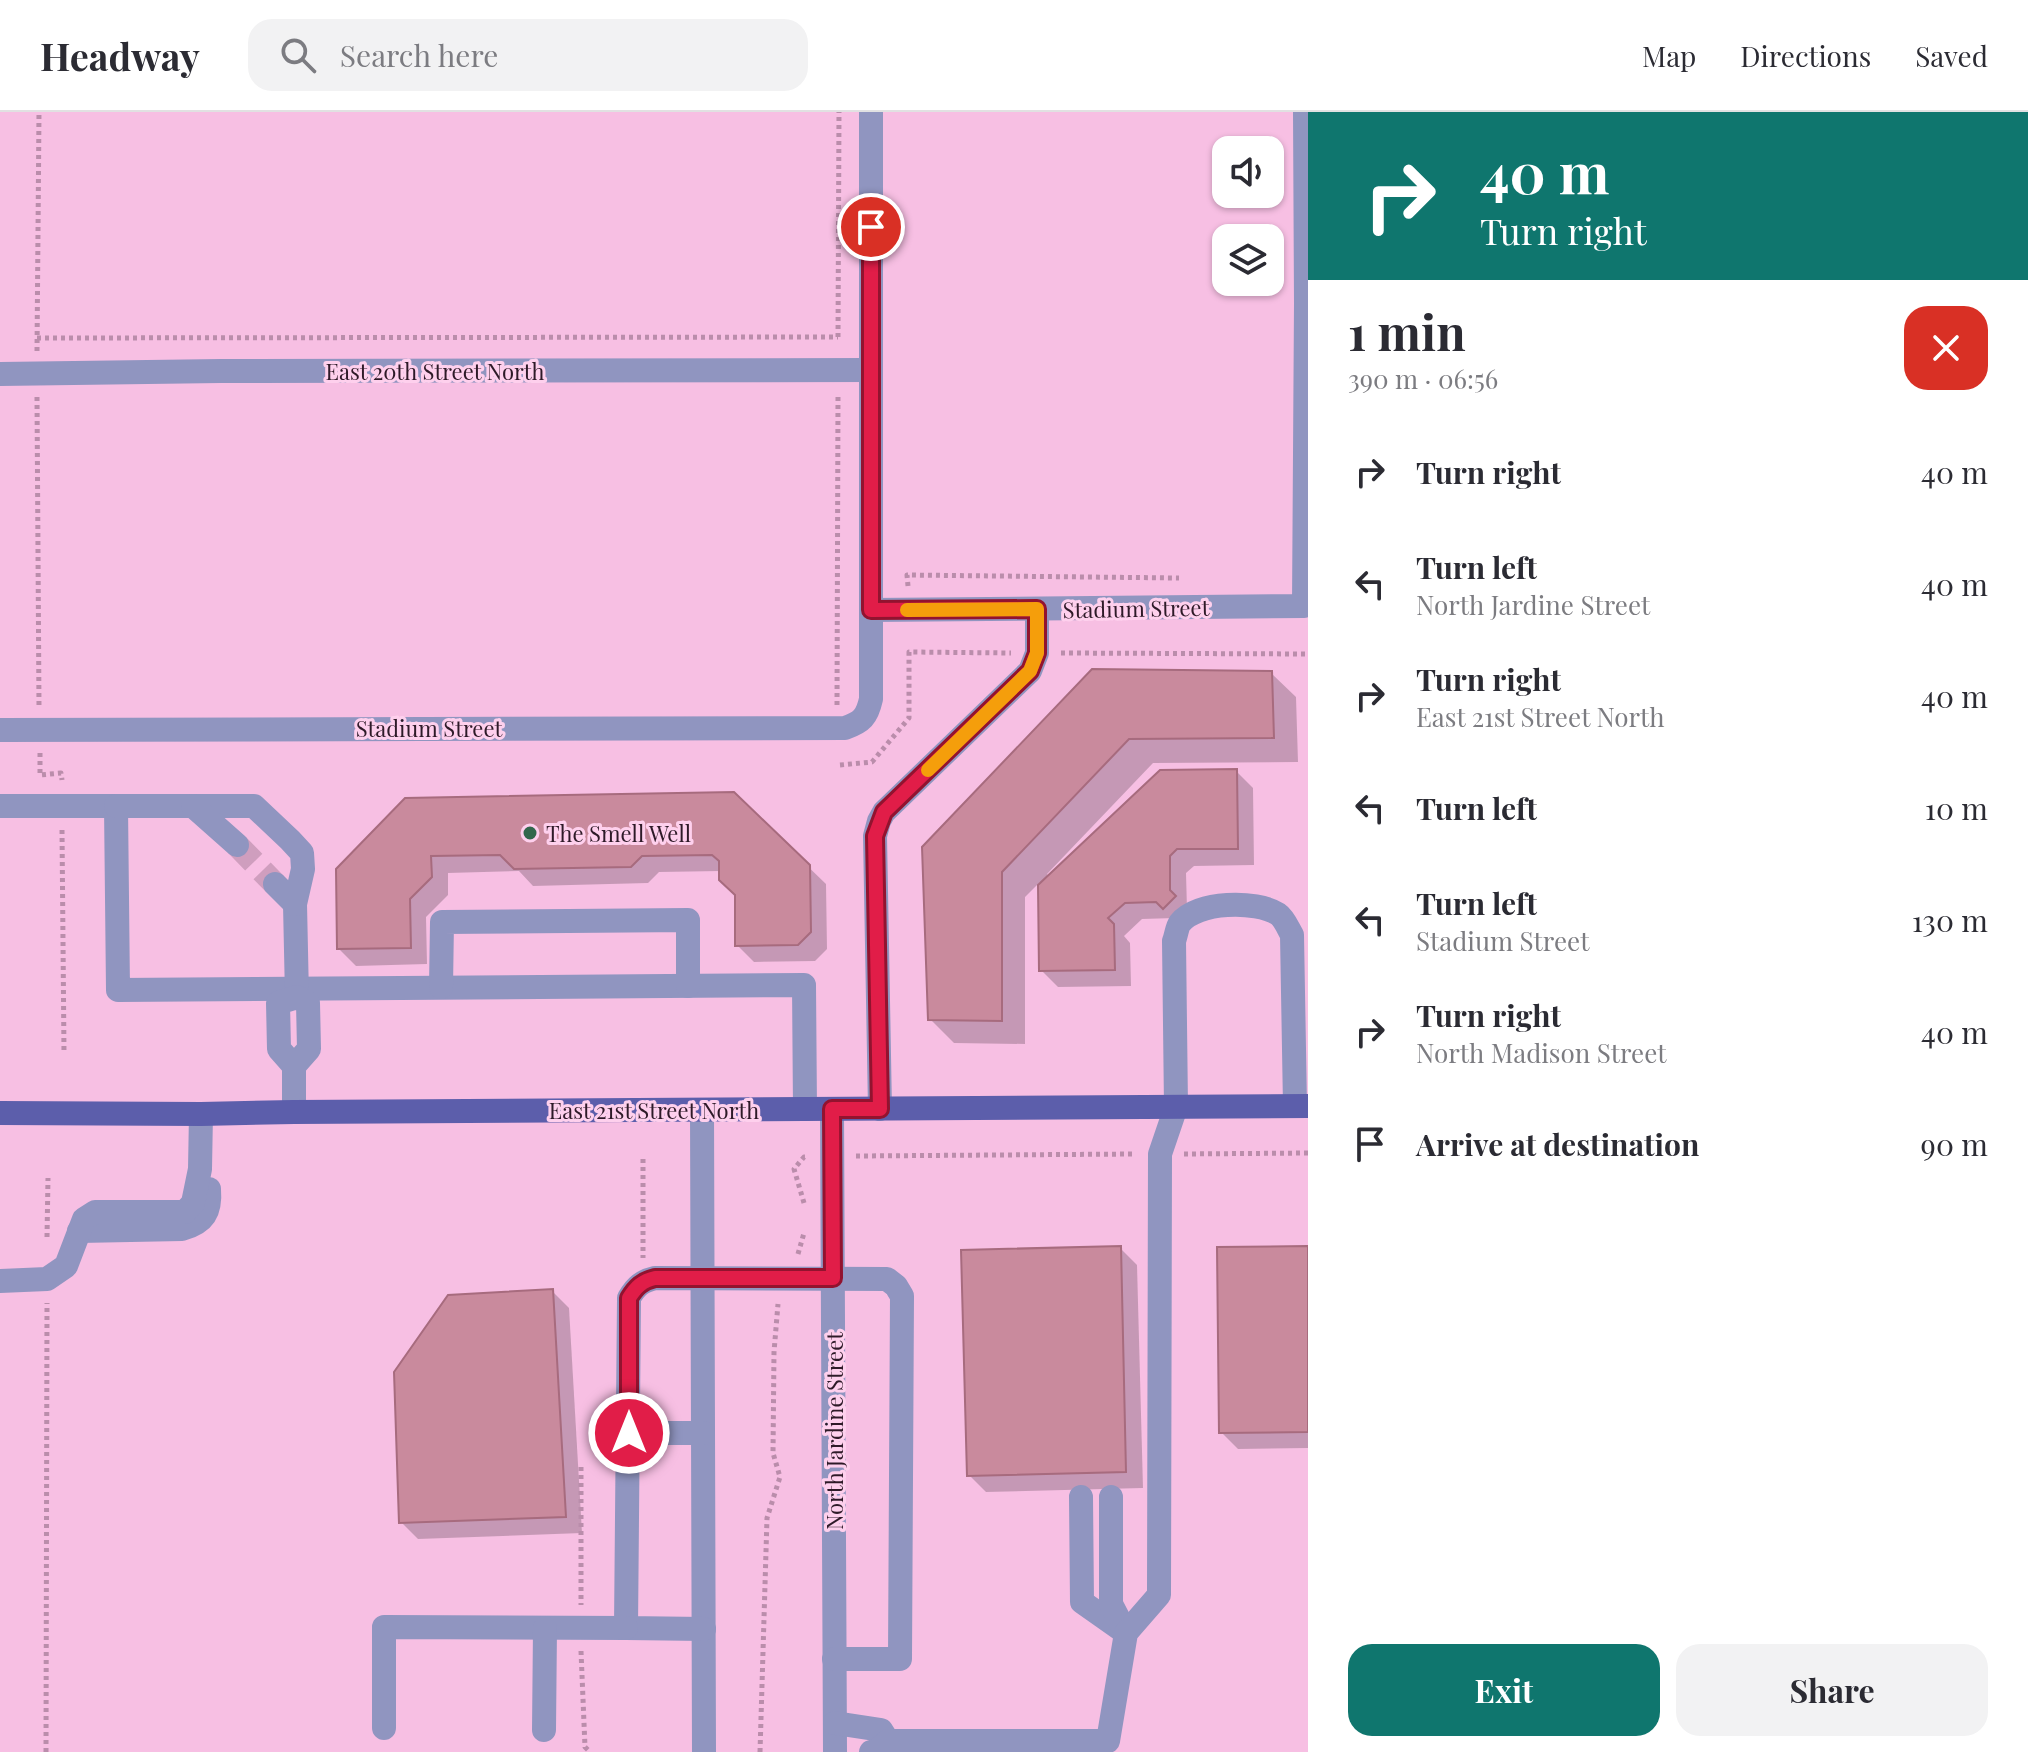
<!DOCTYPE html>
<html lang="en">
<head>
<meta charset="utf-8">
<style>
	:root { --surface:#fff; --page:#f2f2f3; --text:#2b2b33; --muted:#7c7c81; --line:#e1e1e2; --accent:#0f766e }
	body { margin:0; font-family:"Playfair Display",serif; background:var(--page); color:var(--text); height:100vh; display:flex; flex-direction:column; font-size:30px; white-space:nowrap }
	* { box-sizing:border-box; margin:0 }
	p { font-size:26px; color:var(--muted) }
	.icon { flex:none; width:44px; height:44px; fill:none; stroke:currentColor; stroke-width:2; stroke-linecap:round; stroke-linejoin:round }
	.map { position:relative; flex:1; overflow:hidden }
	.panel { display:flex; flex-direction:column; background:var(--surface); width:720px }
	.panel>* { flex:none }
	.hud { background:#0f766e; color:#fff; overflow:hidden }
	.tools { position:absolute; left:1212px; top:24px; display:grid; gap:16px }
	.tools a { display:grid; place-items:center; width:72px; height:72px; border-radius:16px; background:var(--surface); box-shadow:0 2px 6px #0004; font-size:40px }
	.pin { position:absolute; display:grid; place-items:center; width:68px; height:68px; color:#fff; margin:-34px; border:4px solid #fff; border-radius:50%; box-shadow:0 2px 8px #0007 }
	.me { position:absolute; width:88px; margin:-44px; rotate:0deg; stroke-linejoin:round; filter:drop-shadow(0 0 6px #0008) }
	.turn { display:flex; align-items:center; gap:28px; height:168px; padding:0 40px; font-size:36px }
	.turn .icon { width:104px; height:104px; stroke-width:2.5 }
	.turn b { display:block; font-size:56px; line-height:68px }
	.round { display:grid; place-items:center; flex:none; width:84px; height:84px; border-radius:24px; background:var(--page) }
	.head { display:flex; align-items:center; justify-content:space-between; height:136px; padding:0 40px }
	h1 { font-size:48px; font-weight:700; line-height:60px }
	.button { display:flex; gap:16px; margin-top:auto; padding:16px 40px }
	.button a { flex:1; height:92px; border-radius:24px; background:var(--accent); color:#fff; font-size:32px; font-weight:700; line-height:92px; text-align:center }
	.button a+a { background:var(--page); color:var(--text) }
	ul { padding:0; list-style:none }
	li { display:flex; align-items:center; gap:24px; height:112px; padding:0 40px }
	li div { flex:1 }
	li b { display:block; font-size:30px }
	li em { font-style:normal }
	header { display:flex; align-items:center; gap:48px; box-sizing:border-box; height:112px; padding:0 40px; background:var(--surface); border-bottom:2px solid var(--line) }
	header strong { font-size:38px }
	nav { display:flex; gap:44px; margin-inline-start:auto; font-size:28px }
	.search { width:560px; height:72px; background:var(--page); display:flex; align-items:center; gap:20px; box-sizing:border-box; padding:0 28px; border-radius:24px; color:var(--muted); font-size:30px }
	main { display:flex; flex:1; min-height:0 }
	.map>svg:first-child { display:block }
	.shadow { fill:#0003 }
	.building { fill:#c98a9d; stroke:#a76b7e; stroke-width:2 }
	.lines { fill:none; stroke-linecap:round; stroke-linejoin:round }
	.minor-tunnel { stroke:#cf9ebe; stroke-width:24; stroke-dasharray:24 12; stroke-linecap:butt }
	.path { stroke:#ba8dab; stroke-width:5; stroke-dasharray:4 4; stroke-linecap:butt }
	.minor { stroke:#9095c0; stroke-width:24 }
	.major { stroke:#5c5eab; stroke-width:24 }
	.route-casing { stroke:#92132f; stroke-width:20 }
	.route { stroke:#e11d48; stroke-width:14 }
	.slow { stroke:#f59e0b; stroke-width:14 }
	.poi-dot { fill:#32674c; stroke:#fed0ed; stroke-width:3 }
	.labels { text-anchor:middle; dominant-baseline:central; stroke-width:6; stroke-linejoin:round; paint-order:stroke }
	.street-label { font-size:22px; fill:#2e1a28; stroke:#fed0ed }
	.poi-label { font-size:22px; fill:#2e1a28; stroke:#fed0ed; text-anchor:start }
</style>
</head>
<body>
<header>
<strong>Headway</strong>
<div class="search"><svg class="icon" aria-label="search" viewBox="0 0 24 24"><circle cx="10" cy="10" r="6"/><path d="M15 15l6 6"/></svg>Search here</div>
<nav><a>Map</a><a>Directions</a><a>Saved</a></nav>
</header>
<main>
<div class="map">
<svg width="1308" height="1640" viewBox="0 0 1308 1640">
	<rect width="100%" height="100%" fill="#f7bfe3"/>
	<g class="shadow">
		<polygon points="1093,559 1271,561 1296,585 1298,650 1153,651 1047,762 1049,765 1236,659 1253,676 1254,753 1194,754 1186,761 1187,797 1175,806 1142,807 1124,824 1130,831 1131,874 1058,875 1041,858 1040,770 1025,785 1025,932 954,931 930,907"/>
		<polygon points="733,682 826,772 827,837 815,849 754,850 737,833 737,783 721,759 659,760 648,771 533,774 519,759 448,761 448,783 426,805 427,852 356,854 339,837 338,758"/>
		<polygon points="1120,1136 1137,1153 1143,1376 986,1380 969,1363"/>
		<polygon points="1308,1136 1308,1336 1238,1337 1221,1320"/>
		<polygon points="552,1179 569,1196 582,1421 418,1427 401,1410"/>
	</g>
	<g class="building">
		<polygon points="1092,557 1272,559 1274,626 1129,627 1002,760 1002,909 928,908 922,735"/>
		<polygon points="1237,657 1238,737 1177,737 1170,744 1170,778 1176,784 1163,797 1156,790 1125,791 1108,806 1114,812 1115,858 1039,859 1038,773 1160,658"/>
		<polygon points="734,680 810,753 811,820 798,833 735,834 735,783 719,768 719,749 712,743 642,744 631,755 514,757 500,743 431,744 432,765 410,787 411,836 337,837 336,757 405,686"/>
		<polygon points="1121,1134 1126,1360 967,1364 961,1138"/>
		<polygon points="1308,1134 1308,1320 1219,1321 1217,1135"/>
		<polygon points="553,1177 566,1405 399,1411 394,1260 448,1183"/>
	</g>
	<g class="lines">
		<polyline class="minor-tunnel" points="237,733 275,772"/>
		<g class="path">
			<polyline points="838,225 839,0"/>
			<polyline points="37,226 838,225"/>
			<polyline points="37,239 39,0"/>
			<polyline points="37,285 39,595"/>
			<polyline points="908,474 907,463 1179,466"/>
			<polyline points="1061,541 1308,542"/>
			<polyline points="837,593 838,283"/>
			<polyline points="40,641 40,663 61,661 62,668"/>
			<polyline points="840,653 872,650 909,606 909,540 1011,541"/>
			<polyline points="62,718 64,941"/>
			<polyline points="1184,1042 1308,1041"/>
			<polyline points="856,1044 1134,1042"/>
			<polyline points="643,1047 643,1146"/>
			<polyline points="804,1091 794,1057 804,1045 806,1045"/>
			<polyline points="47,1125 48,1066"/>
			<polyline points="798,1142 804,1121"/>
			<polyline points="581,1355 581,1493"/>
			<polyline points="581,1539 585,1635 590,1640"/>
			<polyline points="46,1640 47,1191"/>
			<polyline points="760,1640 767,1406 780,1365 773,1341 774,1240 778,1192"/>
		</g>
		<g class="minor">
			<polyline points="0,262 221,259 871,258"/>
			<polyline points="871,498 1304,494 1306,191 1305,0"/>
			<path d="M0,618L845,616C862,610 867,605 871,587V0"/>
			<polyline points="0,694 116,694 118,878 804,873 805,997"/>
			<polyline points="116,694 254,694 290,728 302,741 303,757 295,792 297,885"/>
			<polyline points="193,694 237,733"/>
			<polyline points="275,772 295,792"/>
			<polyline points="441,875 442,810 688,808 688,874"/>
			<polyline points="294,954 279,937 278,891 297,885 308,891 309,937 294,954 294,1000"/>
			<polyline points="832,997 835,1640"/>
			<polyline points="880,997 875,724 879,709 884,700 1030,559 1037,541 1037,497"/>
			<polyline points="702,998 704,1640"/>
			<path d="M79,1119L182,1117C204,1111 211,1100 209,1077"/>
			<polyline points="0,1169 47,1167 66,1154 84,1107 95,1100 185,1100 193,1091 200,1057 201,1002"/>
			<polyline points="629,1321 703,1321"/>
			<polyline points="1081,1385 1082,1490 1126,1521"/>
			<polyline points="1111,1385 1111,1492 1125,1519"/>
			<path d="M704,1517L626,1516L629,1186C636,1174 642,1169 655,1166L887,1167L896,1174L902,1184L900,1547H834"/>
			<polyline points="835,1611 881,1618 888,1629"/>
			<polyline points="384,1616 384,1515 626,1516"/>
			<polyline points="544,1618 545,1516"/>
			<path d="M871,1640L878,1638L888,1629H1108L1126,1521L1159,1483L1160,1042L1176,995L1174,829C1176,824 1177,815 1180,811C1197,789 1256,788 1278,802C1284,806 1288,816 1292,823L1295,994"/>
		</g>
		<polyline class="major" points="0,1001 201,1002 294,1000 1308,994"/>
	</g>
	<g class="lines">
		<defs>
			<path id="route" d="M629,1321V1186C636,1175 642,1169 655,1166H833L832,997H880L875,724L884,700L1030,559L1037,541V497L871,498V115"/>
		</defs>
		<use href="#route" class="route-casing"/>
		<use href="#route" class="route"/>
		<polyline class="slow" points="907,498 1037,497 1037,541 1030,559 928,658"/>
	</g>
	<circle class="poi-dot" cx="530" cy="721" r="8"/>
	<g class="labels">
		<g class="street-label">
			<text x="435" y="259">East 20th Street North</text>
			<text transform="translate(1136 496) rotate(-1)">Stadium Street</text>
			<text x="429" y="616">Stadium Street</text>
			<text x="654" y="998">East 21st Street North</text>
			<text transform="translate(834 1319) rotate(-90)">North Jardine Street</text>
		</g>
		<g class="poi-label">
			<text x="546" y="721">The Smell Well</text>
		</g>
	</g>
</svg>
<div class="tools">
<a><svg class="icon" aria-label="sound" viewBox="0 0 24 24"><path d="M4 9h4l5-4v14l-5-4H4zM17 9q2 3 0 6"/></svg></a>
<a><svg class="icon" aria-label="layers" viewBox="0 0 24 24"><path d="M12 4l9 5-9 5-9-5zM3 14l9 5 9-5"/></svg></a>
</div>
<div class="pin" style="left:871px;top:115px;background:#d93025"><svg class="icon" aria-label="arrive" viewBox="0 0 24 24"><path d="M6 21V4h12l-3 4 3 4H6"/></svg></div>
<svg class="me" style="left:629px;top:1321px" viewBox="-20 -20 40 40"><circle r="17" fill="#e11d48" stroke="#fff" stroke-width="3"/><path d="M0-11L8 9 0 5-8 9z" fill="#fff"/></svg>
</div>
<section class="panel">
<div class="hud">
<div class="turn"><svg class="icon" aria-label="right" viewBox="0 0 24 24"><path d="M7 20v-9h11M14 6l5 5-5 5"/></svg><div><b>40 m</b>Turn right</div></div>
</div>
<div class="head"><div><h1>1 min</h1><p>390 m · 06:56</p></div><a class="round" style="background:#d93025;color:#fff"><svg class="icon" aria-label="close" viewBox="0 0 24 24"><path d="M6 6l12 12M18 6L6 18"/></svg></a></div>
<ul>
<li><svg class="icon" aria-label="right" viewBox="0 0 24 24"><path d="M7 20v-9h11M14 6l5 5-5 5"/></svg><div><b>Turn right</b></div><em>40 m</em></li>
<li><svg class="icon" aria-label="left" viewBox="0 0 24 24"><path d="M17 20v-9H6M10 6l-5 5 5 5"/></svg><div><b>Turn left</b><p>North Jardine Street</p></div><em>40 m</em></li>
<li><svg class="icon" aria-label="right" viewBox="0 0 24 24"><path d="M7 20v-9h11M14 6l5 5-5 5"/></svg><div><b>Turn right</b><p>East 21st Street North</p></div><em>40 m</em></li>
<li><svg class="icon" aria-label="left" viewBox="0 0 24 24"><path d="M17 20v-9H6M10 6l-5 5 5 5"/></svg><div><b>Turn left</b></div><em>10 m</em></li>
<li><svg class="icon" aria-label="left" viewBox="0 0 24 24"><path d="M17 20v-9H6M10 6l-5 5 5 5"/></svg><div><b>Turn left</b><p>Stadium Street</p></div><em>130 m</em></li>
<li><svg class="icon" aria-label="right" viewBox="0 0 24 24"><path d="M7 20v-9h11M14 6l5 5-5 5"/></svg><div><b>Turn right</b><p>North Madison Street</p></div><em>40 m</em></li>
<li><svg class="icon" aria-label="arrive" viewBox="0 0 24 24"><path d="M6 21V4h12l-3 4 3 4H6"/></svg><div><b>Arrive at destination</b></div><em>90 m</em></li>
</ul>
<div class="button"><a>Exit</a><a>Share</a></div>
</section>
</main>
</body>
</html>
